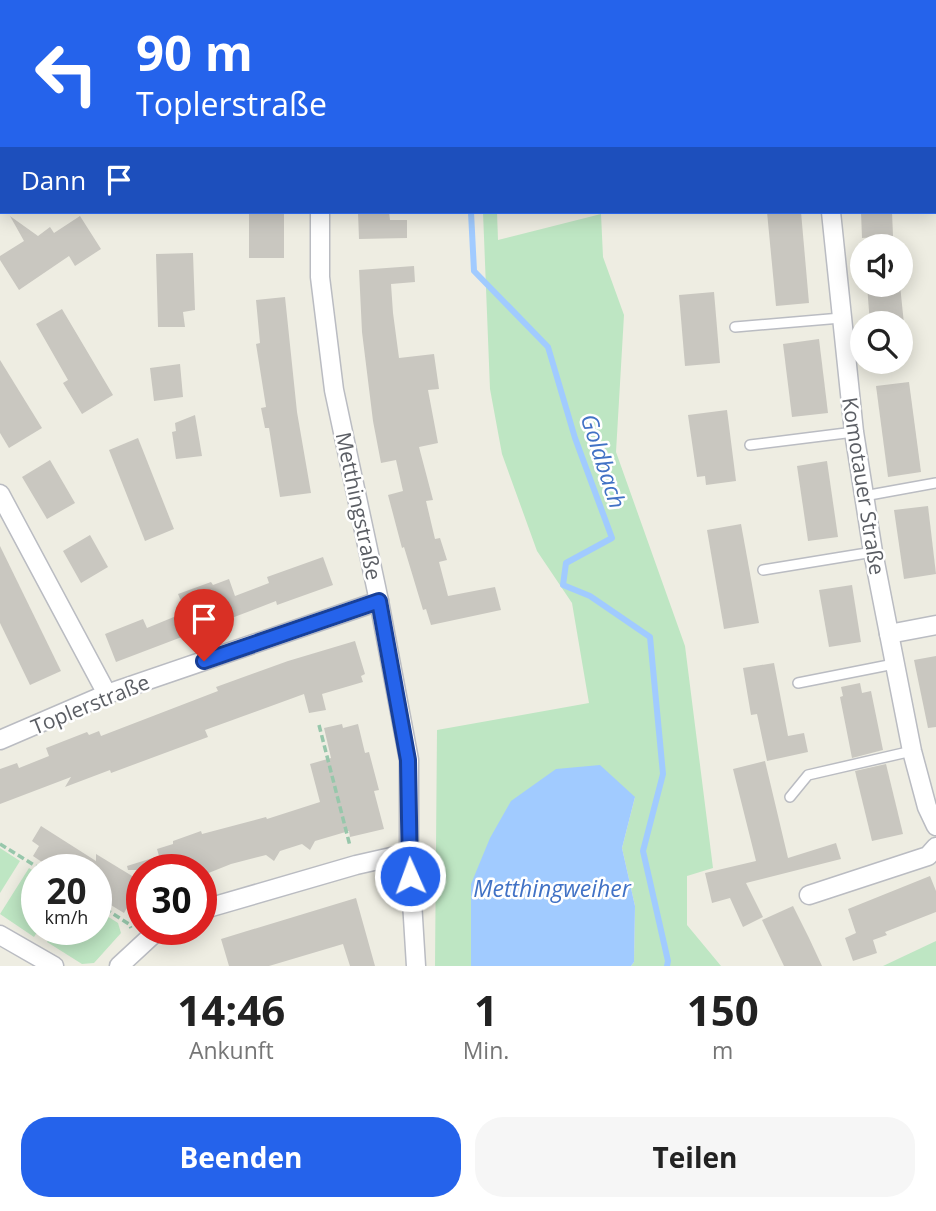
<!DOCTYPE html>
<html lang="de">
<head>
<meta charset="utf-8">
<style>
	:root { --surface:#fff; --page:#f6f6f6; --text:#222; --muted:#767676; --accent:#2563eb }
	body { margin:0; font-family:"Open Sans",sans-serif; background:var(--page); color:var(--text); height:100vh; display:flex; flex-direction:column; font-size:26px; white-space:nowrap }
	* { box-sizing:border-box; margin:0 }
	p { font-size:23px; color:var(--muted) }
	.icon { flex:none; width:38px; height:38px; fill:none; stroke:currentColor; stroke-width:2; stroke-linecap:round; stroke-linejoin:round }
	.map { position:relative; height:966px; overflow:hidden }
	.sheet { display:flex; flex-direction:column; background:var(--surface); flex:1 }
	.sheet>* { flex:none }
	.top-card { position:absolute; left:0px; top:0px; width:936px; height:214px; box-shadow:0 4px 18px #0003; background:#2563eb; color:#fff; overflow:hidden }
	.fabs { position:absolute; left:850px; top:234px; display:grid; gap:14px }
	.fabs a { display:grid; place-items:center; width:63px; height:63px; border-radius:50%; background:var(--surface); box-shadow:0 4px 18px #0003; font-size:35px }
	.speed { position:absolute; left:21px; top:854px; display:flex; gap:14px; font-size:35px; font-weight:700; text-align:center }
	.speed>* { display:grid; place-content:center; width:91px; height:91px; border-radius:50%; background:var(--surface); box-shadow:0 4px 18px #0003; line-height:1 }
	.speed small { font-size:18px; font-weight:400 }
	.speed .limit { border:10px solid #d22; background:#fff; color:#111 }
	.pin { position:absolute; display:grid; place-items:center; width:60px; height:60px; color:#fff; margin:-72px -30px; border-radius:50% 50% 50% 0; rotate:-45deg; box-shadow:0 0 7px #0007 }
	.pin .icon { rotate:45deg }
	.me { position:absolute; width:77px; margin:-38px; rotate:358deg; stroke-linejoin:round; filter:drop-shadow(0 0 5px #0008) }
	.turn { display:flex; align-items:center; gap:24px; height:147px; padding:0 21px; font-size:32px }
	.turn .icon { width:91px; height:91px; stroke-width:2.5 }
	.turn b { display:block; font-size:49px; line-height:60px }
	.then { display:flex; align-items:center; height:66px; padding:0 21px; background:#0003; gap:14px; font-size:26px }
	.eta { display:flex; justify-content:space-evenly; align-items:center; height:119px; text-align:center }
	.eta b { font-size:42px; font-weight:700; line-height:49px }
	.primary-button { display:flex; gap:14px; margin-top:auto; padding:14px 21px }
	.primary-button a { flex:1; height:80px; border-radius:28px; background:var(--accent); color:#fff; font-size:28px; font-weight:700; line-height:80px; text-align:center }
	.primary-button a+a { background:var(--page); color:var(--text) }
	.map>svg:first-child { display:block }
	.green { fill:#bee6c3 }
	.water { fill:#a1cbff }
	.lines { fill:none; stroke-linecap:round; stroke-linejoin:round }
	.stream { stroke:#a1cbff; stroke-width:6 }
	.building { fill:#c9c7c0 }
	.lane-casing { stroke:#babcc2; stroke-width:12 }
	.street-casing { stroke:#babcc2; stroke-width:21 }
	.primary-casing { stroke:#f4da55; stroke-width:33 }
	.path { stroke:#97c7ab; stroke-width:3.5; stroke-dasharray:7 3.5; stroke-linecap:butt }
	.lane { stroke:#fff; stroke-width:9 }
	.street { stroke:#fff; stroke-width:18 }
	.primary { stroke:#fffba6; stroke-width:30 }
	.route-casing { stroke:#184099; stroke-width:18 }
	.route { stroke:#2563eb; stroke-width:12 }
	.labels { text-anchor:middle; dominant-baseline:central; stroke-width:5; stroke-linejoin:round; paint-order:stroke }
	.street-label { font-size:21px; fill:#5b5e64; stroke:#fff }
	.water-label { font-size:23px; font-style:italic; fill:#4172c5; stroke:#fff }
</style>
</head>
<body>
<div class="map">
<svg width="936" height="966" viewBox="0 0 936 966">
	<rect width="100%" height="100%" fill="#eeede2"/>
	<g class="green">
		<polygon points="483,212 497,212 498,240 601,214 603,257 624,315 616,452 685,646 713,868 687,876 687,925 721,966 631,966 634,962 635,906 622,848 635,797 472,933 471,966 435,966 437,730 589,703 572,603 537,551 502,454 490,389"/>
		<polygon points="0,848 20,861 0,893"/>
		<polygon points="29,868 37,873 37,929 39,929 34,937 0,914"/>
		<polygon points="96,909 118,923 121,933 94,963 82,964 47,942 55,929 96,929"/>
		<polygon points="936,941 936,966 883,966"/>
	</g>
	<polygon class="water" points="600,765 635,797 622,848 635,906 634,962 631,966 471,966 471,884 490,838 511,801 556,769"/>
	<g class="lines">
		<g class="stream">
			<polyline points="443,2 443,0"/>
			<polyline points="471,212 474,271 548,347 575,438 612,538 566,563 563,585 590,596 650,637 663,774 643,851 668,961 667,966"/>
		</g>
	</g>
	<g class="building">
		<rect x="249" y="212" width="35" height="46"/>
		<polygon points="358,212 389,212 390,220 407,220 407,238 359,239"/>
		<polygon points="767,212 801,212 809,303 776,306"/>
		<polygon points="861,212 892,212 893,236 862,238"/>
		<polygon points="10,216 38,236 50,227 54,233 80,216 101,249 75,266 69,256 19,290 0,260 0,256 24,241"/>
		<polygon points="193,253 195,310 183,312 185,327 158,327 156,254"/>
		<polygon points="414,266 415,282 391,284 393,313 399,358 434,354 439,389 428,390 438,443 419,447 433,500 426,501 435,539 440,538 447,560 439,562 448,596 495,587 501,610 431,625 426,609 423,610 404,547 402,548 388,495 403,491 396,460 381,463 373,421 362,332 359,270"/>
		<polygon points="867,285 900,285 904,324 870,324"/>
		<polygon points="714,292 720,363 685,366 679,295"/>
		<polygon points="285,297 297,412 311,493 280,497 269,428 265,428 261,408 266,407 256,344 260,343 256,300"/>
		<polygon points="62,309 113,395 82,414 63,383 68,380 36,324"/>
		<polygon points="819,339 828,413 792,417 783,344"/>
		<polygon points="0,360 42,428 9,448 0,433"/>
		<polygon points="180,364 183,397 154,401 150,368"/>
		<polygon points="909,382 921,472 888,477 876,386"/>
		<polygon points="727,410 736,481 706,485 705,476 697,477 688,415"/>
		<polygon points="195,415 202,456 176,459 172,432 176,431 175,423"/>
		<polygon points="138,438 174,529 145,541 109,450"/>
		<polygon points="50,460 75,503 47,519 22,477"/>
		<polygon points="827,461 838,537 808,541 797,466"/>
		<polygon points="928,506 936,574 904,579 894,510"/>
		<polygon points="741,524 759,623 724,629 707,530"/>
		<polygon points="90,535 108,567 81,583 63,551"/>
		<polygon points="0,546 61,671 30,685 0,623"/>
		<polygon points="323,557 333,585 277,605 276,601 116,662 105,634 143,619 147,628 186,612 178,594 211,582 213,585 229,579 235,596 269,583 267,577"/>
		<polygon points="852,585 861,642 829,647 819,590"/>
		<polygon points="355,641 365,674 361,676 363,682 322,694 326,710 309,713 304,694 205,730 208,737 111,773 110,770 65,787 71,777 0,804 0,769 17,763 19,768 49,756 46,748 87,732 89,735 99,731 101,736 218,691 216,687 288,661"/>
		<polygon points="936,656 936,727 928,728 914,660"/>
		<polygon points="774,663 788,736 804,733 808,752 767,761 757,714 751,715 743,668"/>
		<polygon points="860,683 862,693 871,691 883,750 852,758 840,697 843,696 841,687"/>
		<polygon points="342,724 343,728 358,724 365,753 369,752 379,790 374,791 384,829 350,837 349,831 315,841 310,850 302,844 280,851 274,861 266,855 231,864 201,876 201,870 128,870 127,866 159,856 157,849 173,844 173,841 201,831 202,834 266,817 267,819 320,802 310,764 331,758 324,728"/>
		<polygon points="765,761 788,858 836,843 841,859 746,883 763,917 743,927 730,898 712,903 705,873 756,861 733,769"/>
		<polygon points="886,764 903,834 872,841 855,771"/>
		<polygon points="41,826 96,861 96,854 142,882 124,913 96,896 96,870 54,870 33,856 39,846 32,841"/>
		<polygon points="930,876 936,891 936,912 885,932 887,935 873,940 877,953 853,961 845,938 856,933 848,909"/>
		<polygon points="356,898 375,966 350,966 343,944 269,966 229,966 221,939"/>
		<polygon points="793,906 809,938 822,966 784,966 762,920"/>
	</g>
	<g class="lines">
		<defs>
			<g id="lane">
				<polyline points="735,327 841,318"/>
				<polyline points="750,445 854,432"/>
				<polyline points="864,496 936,483"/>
				<polyline points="763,570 873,552"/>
				<polyline points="798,683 894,664"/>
				<polyline points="790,797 808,775 912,751"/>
			</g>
			<g id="street">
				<polyline points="318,0 319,2"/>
				<polyline points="822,2 823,0"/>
				<polyline points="320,212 320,277 334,390 379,601 409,760 409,853 416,966"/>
				<polyline points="831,212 854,432 873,552 912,751 927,807 936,826"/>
				<polyline points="0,494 107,694"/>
				<polyline points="889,634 936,625"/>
				<polyline points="0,740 107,694 379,601"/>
				<polyline points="809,895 928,856 936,847"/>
				<polyline points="201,910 356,865 409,853"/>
				<polyline points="0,935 54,966"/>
				<polyline points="119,966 159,929"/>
			</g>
			<g id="primary">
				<polyline points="70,2 73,0"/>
				<polyline points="119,2 122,0"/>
				<polyline points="0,45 2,44"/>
				<polyline points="0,72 2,71"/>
			</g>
		</defs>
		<use href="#lane" class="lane-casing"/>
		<use href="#street" class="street-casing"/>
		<use href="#primary" class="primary-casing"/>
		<g class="path">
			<polyline points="319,725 350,846"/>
			<polyline points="0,844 42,870"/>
			<polyline points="96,903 129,924 131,928"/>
		</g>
		<use href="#lane" class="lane"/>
		<use href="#street" class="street"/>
		<use href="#primary" class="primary"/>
	</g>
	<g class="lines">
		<defs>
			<polyline id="route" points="204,661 379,601 408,760 410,876"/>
		</defs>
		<use href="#route" class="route-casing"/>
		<use href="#route" class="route"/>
	</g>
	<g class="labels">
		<g class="street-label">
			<text transform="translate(864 486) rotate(81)">Komotauer Straße</text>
			<text transform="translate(359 506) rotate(78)">Metthingstraße</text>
			<text transform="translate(90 704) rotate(-22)">Toplerstraße</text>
		</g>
		<g class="water-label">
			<text transform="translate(604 461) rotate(72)">Goldbach</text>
			<text x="552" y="888">Metthingweiher</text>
		</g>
	</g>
</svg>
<div class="fabs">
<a><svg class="icon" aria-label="sound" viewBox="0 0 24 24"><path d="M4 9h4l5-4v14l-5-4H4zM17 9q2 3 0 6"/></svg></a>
<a><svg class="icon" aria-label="search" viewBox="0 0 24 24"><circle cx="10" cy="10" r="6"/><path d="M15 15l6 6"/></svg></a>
</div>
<div class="speed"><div>20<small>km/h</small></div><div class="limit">30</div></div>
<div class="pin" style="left:204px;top:661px;background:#d93025"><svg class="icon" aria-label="arrive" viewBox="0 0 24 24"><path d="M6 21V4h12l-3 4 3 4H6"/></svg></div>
<svg class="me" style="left:410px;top:876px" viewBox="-20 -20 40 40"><circle r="17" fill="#2563eb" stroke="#fff" stroke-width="3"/><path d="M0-11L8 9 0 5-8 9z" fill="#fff"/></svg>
<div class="top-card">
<div class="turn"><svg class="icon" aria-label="left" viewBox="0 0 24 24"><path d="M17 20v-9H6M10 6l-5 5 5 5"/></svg><div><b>90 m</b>Toplerstraße</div></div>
<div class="then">Dann<svg class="icon" aria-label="arrive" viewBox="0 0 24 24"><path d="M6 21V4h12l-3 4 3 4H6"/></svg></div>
</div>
</div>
<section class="sheet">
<div class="eta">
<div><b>14:46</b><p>Ankunft</p></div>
<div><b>1</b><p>Min.</p></div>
<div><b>150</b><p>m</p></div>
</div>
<div class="primary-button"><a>Beenden</a><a>Teilen</a></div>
</section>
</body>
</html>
